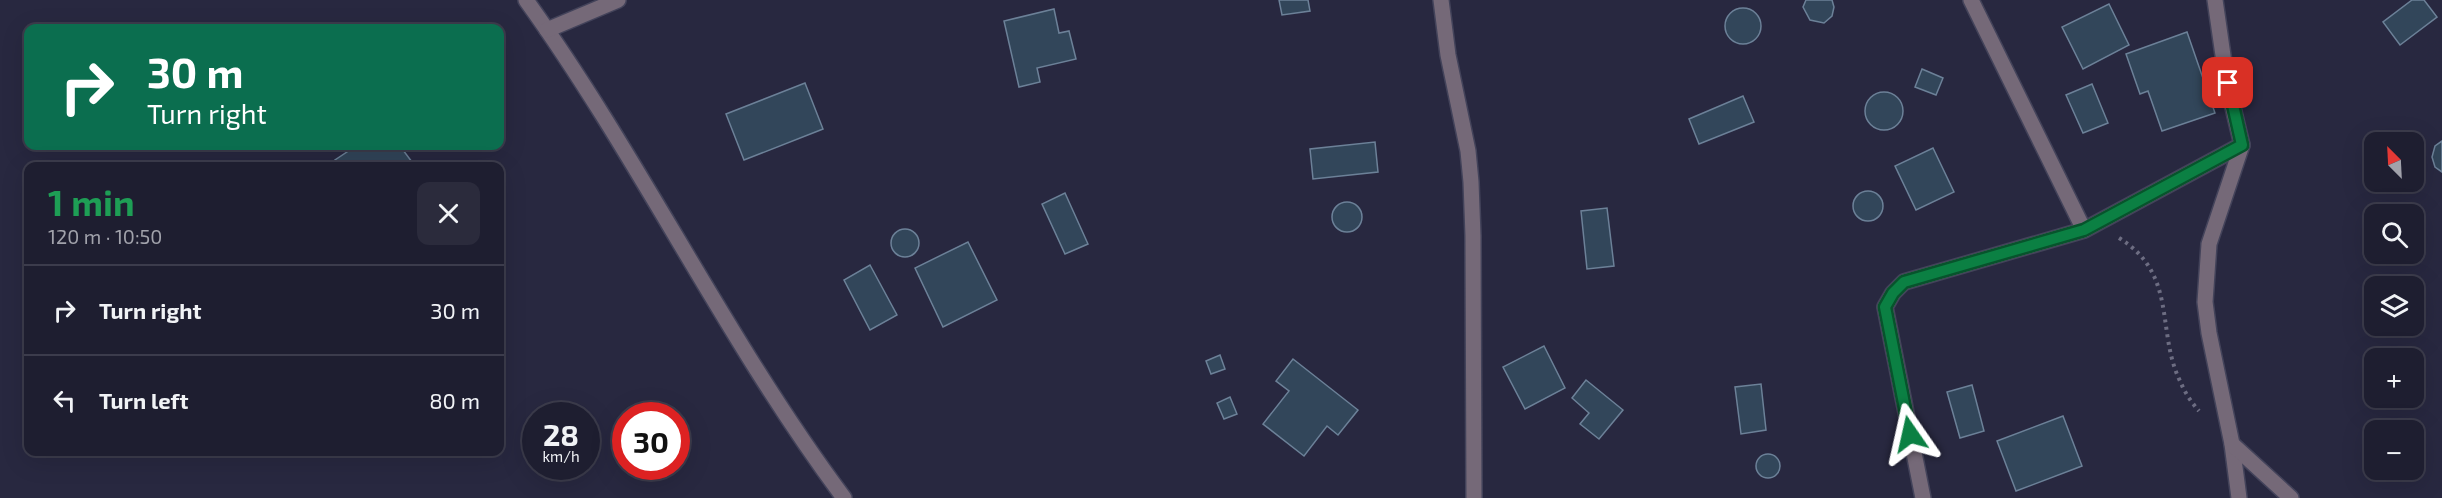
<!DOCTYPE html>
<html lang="en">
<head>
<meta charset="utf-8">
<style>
	:root { --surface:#1e1e30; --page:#2b2b3c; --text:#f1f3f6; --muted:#a1a2ab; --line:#3c3c4c }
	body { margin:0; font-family:"Exo 2",sans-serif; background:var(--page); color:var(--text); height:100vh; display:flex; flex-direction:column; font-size:22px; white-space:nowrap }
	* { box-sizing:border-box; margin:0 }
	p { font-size:20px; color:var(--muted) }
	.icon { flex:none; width:33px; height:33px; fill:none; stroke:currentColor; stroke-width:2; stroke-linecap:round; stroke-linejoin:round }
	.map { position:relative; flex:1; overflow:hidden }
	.details { position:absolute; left:24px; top:162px; width:480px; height:294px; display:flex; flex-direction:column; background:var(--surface); border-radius:12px; box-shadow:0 6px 24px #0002,0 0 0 2px var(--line) }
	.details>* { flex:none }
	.hud { position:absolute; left:24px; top:24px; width:480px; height:126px; border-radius:12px; box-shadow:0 6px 24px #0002,0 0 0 2px var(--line); background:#0b6e4f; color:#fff; overflow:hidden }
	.needle { width:39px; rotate:336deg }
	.buttons { position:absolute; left:2364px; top:132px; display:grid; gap:12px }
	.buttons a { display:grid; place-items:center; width:60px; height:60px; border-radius:12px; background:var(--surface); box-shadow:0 6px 24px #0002,0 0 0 2px var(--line); font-size:30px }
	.speed { position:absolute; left:522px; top:402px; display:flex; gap:12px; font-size:30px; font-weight:700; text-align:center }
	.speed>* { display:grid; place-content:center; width:78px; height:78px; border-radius:50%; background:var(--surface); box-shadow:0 6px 24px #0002,0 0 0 2px var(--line); line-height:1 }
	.speed small { font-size:15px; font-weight:400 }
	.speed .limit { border:9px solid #d22; background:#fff; color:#111 }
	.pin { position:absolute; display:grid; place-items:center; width:51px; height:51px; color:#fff; margin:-26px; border-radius:12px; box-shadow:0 3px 9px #0006 }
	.me { position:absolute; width:66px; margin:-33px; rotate:349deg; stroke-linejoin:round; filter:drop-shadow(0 0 4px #0008) }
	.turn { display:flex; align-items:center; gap:21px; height:126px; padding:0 24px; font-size:27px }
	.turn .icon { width:78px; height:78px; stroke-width:2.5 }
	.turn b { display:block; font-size:42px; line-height:51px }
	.round { display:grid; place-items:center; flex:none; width:63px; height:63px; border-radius:12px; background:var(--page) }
	.headline { display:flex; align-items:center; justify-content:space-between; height:102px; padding:0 24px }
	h1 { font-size:36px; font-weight:700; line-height:45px; color:#1e9e55 }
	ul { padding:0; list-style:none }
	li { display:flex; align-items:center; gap:18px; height:90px; padding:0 24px; border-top:2px solid var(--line) }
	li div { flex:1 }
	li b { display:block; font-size:22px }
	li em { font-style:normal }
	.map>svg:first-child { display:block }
	.building { fill:#32465a; stroke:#6c8198; stroke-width:1.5 }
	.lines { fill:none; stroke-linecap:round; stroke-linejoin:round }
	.minor-casing { stroke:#43435a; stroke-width:18 }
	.path { stroke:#6d6d82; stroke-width:4; stroke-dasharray:3 4.5; stroke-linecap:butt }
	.minor { stroke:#756978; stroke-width:15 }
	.route-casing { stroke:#07532c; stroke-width:15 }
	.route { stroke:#0b8043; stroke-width:10 }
</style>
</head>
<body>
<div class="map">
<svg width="2442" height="498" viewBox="0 0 2442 498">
	<rect width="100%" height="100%" fill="#282840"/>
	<g class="building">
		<polygon points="1279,0 1308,0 1310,11 1282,15"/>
		<polygon points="1806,0 1832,0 1834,7 1832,16 1824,23 1810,20 1803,7"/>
		<polygon points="2412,0 2424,0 2437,17 2400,45 2383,22"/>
		<polygon points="2109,4 2129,45 2083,69 2062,27"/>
		<circle cx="1743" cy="26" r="18"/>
		<polygon points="1054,9 1059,33 1069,31 1076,59 1037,68 1040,82 1019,87 1004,21"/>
		<polygon points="2187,32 2215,113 2162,131 2148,91 2140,94 2126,54"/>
		<polygon points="1922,69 1943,78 1936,95 1915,87"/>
		<polygon points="805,83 823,129 744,160 726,114"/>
		<polygon points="2092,84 2108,123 2083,133 2066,95"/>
		<circle cx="1884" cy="111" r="19"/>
		<polygon points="1743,96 1754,122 1699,144 1689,119"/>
		<polygon points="2442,141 2442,172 2435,167 2432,157 2435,146"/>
		<polygon points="1375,142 1378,172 1313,179 1310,149"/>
		<polygon points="356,146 400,146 415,166 339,166 335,160"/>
		<polygon points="1933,148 1954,192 1916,210 1895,166"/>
		<circle cx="1868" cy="206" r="15"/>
		<polygon points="1065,193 1088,244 1065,254 1042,204"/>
		<circle cx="1347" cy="217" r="15"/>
		<polygon points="1607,208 1614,266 1587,269 1581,211"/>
		<circle cx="905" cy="243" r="14"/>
		<polygon points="968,242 997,300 943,327 915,268"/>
		<polygon points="870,265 897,315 870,330 844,280"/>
		<polygon points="1544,346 1565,388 1525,409 1503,367"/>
		<polygon points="1220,355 1225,369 1211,374 1206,361"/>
		<polygon points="1293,359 1358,410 1338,435 1327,426 1304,456 1263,424 1289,391 1276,381"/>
		<polygon points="1586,380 1623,410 1599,439 1580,424 1589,413 1572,398"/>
		<polygon points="1761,384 1766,430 1741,434 1735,387"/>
		<polygon points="1972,385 1984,431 1960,438 1947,392"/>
		<polygon points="1230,397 1237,414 1224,419 1217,403"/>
		<polygon points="2063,416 2082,466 2016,491 1997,441"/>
		<circle cx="1768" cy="466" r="12"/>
	</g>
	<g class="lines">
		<defs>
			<g id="minor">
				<path d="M526,0C641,160 726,340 844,498"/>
				<polyline points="1441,0 1448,55 1468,151 1471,182 1473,236 1474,498"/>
				<polyline points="1971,0 2084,230 2242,145"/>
				<polyline points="2215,0 2227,83 2242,145 2209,244 2205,302 2209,333 2232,444 2239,498"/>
				<polyline points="547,30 618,0"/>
				<polyline points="2232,444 2291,498"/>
				<polyline points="1923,498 1885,307 1893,293 1904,282 2084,230"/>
			</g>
		</defs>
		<use href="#minor" class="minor-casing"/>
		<path class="path" d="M2119,238C2179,275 2155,332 2181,383C2185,393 2192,403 2199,411"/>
		<use href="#minor" class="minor"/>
	</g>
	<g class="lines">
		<defs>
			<polyline id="route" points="1910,434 1885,307 1893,293 1904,282 2084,230 2242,145 2228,83"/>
		</defs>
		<use href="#route" class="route-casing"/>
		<use href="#route" class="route"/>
	</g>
</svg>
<div class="buttons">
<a><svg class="needle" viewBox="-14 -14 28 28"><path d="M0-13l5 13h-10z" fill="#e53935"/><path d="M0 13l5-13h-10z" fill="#a1a2ab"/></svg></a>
<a><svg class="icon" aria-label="search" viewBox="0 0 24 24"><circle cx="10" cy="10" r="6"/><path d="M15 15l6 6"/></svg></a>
<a><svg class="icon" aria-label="layers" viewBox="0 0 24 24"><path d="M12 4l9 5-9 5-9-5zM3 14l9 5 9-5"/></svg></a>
<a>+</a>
<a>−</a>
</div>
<div class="speed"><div>28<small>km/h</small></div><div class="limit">30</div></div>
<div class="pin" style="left:2228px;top:83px;background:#d93025"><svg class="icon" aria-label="arrive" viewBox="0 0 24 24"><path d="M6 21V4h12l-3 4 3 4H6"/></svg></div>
<svg class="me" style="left:1910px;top:434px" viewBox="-20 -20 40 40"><path d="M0-17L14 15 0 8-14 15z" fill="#0b8043" stroke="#fff" stroke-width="4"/></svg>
<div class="hud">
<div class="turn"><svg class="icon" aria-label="right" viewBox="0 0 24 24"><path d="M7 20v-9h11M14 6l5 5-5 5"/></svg><div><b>30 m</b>Turn right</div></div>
</div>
<section class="details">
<div class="headline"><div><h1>1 min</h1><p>120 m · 10:50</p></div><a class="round"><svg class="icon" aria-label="close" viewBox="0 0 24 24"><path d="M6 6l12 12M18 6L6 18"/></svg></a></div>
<ul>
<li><svg class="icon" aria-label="right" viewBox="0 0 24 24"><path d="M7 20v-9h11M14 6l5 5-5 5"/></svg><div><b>Turn right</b></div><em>30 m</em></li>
<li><svg class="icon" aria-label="left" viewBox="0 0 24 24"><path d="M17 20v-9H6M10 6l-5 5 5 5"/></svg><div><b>Turn left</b></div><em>80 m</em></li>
</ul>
</section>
</div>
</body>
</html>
